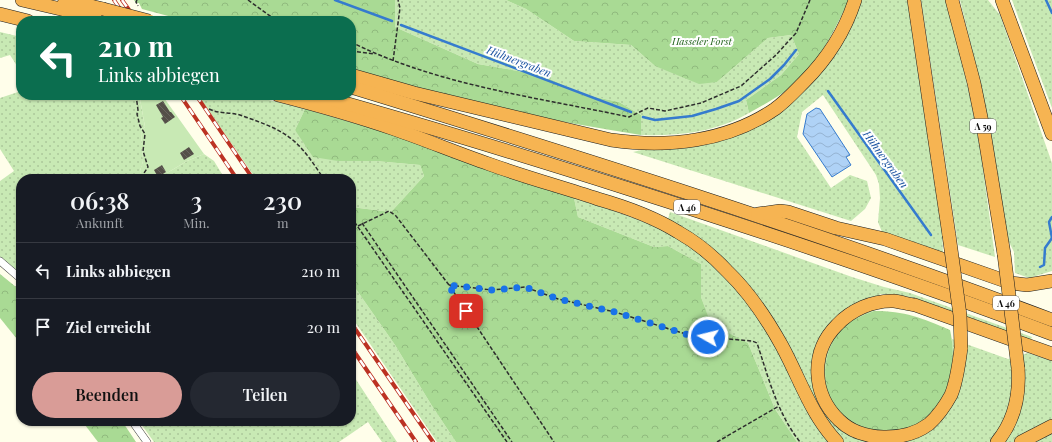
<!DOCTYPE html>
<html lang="de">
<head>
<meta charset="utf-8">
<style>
	:root { --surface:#171b24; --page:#242831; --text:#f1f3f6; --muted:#9ea1a6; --line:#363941; --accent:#d99c97 }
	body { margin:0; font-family:"Playfair Display",serif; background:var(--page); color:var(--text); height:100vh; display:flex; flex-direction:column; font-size:15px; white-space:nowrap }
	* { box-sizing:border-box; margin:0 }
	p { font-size:13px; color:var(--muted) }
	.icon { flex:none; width:22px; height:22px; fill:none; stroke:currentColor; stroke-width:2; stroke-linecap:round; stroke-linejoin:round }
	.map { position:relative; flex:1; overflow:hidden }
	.drawer { position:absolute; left:16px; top:174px; width:340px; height:252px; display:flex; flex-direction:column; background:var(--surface); border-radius:16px; box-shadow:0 1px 3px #0004 }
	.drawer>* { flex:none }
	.hud { position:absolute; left:16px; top:16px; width:340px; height:84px; border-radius:16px; box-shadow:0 1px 3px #0004; background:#0b6e4f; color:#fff; overflow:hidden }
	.pin { position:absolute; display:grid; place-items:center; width:34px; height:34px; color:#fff; margin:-17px; border-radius:8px; box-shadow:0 2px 6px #0006 }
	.me { position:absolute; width:44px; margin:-22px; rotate:278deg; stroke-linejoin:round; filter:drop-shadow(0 0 3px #0008) }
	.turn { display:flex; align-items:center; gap:14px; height:84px; padding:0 16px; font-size:18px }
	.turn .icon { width:52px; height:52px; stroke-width:2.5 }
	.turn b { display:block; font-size:28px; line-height:34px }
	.eta { display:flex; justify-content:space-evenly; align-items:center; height:68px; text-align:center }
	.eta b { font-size:24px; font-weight:600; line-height:28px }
	.primary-button { display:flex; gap:8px; margin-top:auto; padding:8px 16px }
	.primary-button a { flex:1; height:46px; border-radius:24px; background:var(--accent); color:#111; font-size:16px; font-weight:600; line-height:46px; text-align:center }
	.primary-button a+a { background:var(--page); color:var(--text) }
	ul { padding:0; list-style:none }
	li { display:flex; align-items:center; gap:12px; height:56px; padding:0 16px; border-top:1px solid var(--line) }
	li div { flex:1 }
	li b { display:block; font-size:15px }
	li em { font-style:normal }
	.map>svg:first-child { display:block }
	.grass { fill:url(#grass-dots) }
	.forest { fill:url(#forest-crowns) }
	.garden { fill:#c8e9b4 }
	.water { fill:url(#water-waves); stroke:#357bce }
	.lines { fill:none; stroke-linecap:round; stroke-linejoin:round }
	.stream { stroke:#357bce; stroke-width:2.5 }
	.building { fill:url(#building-back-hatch) }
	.minor-casing { stroke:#3f3f3f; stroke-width:8 }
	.motorway-casing { stroke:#1d1d1d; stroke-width:14 }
	.path { stroke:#2e2e2e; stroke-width:1.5; stroke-dasharray:4 2; stroke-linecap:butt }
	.minor { stroke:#fff; stroke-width:7 }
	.motorway { stroke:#f6b452; stroke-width:13 }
	.rail-casing { stroke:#bc3223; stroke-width:4 }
	.rail { stroke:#fff; stroke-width:2.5; stroke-dasharray:8; stroke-linecap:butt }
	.motorway-bridge-casing { stroke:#1d1d1d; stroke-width:14; stroke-linecap:butt }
	.motorway-bridge { stroke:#f6b452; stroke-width:13 }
	.route { stroke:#1a73e8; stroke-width:7; stroke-dasharray:0 12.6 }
	.labels { text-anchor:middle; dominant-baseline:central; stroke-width:4; stroke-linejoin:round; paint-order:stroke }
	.shield { fill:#fff; stroke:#555; stroke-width:1 }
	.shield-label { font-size:9px; font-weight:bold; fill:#0c0c0c }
	.park-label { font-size:10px; font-style:italic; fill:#21631c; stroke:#fff }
	.water-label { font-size:11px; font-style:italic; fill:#154e9e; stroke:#fff }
</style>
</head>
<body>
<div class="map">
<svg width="1052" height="442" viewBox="0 0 1052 442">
	<defs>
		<pattern id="grass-dots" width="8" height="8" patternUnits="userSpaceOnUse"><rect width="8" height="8" fill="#c8e9b4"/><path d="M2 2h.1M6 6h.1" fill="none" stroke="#abc79a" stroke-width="1.8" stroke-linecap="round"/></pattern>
		<pattern id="forest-crowns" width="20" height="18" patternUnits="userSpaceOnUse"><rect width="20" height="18" fill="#a9da94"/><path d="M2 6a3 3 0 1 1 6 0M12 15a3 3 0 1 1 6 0" fill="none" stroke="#90ba7e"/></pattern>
		<pattern id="water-waves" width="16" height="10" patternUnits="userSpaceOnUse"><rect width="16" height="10" fill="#afd2f6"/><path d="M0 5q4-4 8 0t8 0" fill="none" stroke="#95b3d2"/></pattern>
		<pattern id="building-back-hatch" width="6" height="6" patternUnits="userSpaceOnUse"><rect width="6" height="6" fill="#544f48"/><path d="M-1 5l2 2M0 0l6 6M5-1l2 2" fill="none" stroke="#68645e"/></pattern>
	</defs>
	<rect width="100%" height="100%" fill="#fffeea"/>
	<g class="grass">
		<path d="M395,0H506L526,9L574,41L631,45L655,66L717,82L768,38L791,35L799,54L781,75L746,100L749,113C716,132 680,136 641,135V115L619,102L586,95L541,75L478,64L395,27Z"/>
		<polygon points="860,0 908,0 942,223 943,254 882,232 878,222 880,198 879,184 876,175 823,95 802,112 797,137 831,188 850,175 867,181 871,198 865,209 851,221 633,152 650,148 672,147 789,104"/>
		<polygon points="921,0 947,0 969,92 980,147 995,257 958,245"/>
		<polygon points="960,0 988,0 1000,15 1052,163 1052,271 1029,278 1015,273 1014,252 1006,236 978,74"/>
		<polygon points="1012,0 1052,0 1052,108"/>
		<polygon points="0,32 21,37 21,72 10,55 0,58"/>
		<polygon points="21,91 21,95 146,95 140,99 145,127 141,130 143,161 140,171 143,179 21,179 21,277 0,259 0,181 14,171 0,149 0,98"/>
		<polygon points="198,95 249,95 305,109 295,130 338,161 375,161 420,165 424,176 391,212 351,207 351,179 256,179"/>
		<polygon points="204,154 214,161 225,179 157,179 187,161"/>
		<polygon points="574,198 609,209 665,230 670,212 852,277 884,287 910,293 1032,337 1030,341 910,297 893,295 880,294 874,311 854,320 953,366 952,339 1008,359 1028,353 1052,361 1052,442 797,442 775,409 748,343 711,325 701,297 701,264 668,246 654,247 578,217"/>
		<polygon points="351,282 395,345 432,406 456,442 437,442 351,316"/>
		<polygon points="351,372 397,442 382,442 368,422 339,442 154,442 139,421 351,421"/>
	</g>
	<g class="forest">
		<path d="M134,0H395V27L478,64L541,75L586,95L619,102L641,115V135C543,120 445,100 351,68V21H187L142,9L139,3H136Z"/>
		<path d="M506,0H849C836,27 823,54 803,76C791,90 765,104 749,113L746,100L781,75L799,54L791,35L768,38L717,82L699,84L655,66L631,45L574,41L526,9Z"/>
		<polygon points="305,109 392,134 574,198 578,217 654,247 668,246 701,264 701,297 711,324 748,343 775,409 797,442 456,442 432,406 395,345 351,282 351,207 391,212 424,176 420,165 375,161 338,161 313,157 295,130"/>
		<polygon points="0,274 21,291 21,344 0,318"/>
		<path d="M874,311C905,311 922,318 950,330C956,357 953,386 936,408C926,419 912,430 898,432C883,435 855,427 843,416C822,396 820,362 835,338C838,334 841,329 845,326C853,319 864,315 874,311Z"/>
		<polygon points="82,421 122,421 136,442 98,442"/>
	</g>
	<polygon class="garden" points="146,95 162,95 204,154 187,161 157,179 143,179 140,171 143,161 141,130 145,127 140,99"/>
	<polygon class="water" points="816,108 820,109 850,155 846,157 851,165 832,177 803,134 807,114"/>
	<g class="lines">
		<g class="stream">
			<polyline points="335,0 392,21"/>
			<polyline points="1046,0 1052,13"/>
			<polyline points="401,25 631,112"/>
			<polyline points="828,91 931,235"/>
			<polyline points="643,117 655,120 692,116 716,109 739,101 770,79 784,65 796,50"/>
			<polyline points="1052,217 1049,222 1052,238"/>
			<polyline points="1040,267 1044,265 1045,248 1052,238"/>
		</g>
	</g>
	<g class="building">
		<polygon points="163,101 170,112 171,112 175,117 165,124 161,118 163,117 156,105"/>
		<polygon points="189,147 194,154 184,160 180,153"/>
		<polygon points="162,165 166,172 158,177 154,170"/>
	</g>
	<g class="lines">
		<defs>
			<g id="minor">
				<polyline points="0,261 21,279"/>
				<polyline points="132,421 147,442"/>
			</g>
			<g id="motorway">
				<polyline points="22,0 112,21"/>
				<polyline points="914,0 949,235"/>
				<polyline points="952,0 974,83 984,132 1004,254"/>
				<polyline points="1002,0 1052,134"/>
				<polyline points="63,5 82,4 103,9"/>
				<polyline points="0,14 28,21"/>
				<path d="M351,75L414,93L611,140C667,148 727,142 775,109C786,101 795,91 804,82C827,59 845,31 855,0"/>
				<path d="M351,87C586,159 821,233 1052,320"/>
				<path d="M278,95C317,105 356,116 394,129C426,140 457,153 489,164C525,177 562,187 598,199C626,207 654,217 678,232C696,242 713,256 727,271C750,293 767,319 782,346C800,379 811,415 837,442"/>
				<path d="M316,95C421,124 525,156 629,189C771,234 913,281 1052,334"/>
				<polyline points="758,214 780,211 788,212 836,228 885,239 1011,283 1027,285 1052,281"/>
				<path d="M961,348C959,363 957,381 951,395C945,406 938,416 929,424C905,442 861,442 839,420C812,394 810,352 837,325C851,310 873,300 894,301C901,302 908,304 915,305L1052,354"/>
				<path d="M997,442C1015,420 1020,395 1018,368"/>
				<polyline points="1021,442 1052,426"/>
			</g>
		</defs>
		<use href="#minor" class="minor-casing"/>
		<use href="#motorway" class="motorway-casing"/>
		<g class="path">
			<polyline points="137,0 136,2 138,6"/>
			<polyline points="248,0 277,21"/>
			<path d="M351,42C437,85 535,97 629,117L648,108L665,111L701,103L741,86L776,55L796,33L810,0"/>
			<polyline points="351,51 375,54"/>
			<polyline points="393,61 400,8 398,0"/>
			<polyline points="136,95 138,110 137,114 140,126 145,134 143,151 148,167 140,179"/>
			<path d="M209,109C219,114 229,112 240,115C262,123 286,130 302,149C310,158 317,169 324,179"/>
			<polyline points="351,217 507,442"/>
			<polyline points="362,223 512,442"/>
			<polyline points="358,226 385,213 389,211 396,216 449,285 554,442"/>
			<path d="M449,285L492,290L525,287L558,299L615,312L692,336L752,341L757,343L758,346C769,380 778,414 800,442"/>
			<polyline points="16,286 21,290"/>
			<polyline points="717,442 779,406"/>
		</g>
		<use href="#minor" class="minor"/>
		<use href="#motorway" class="motorway"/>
		<defs>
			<g id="rail">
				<polyline points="114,0 128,21"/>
				<polyline points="122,0 137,21"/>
				<polyline points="180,95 237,179"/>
				<polyline points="196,95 253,179"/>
				<polyline points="351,323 433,442"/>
				<polyline points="351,347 416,442"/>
			</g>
		</defs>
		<use href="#rail" class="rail-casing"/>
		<use href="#rail" class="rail"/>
		<defs>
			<g id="motorway-bridge">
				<polyline points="103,9 149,21"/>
				<polyline points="949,235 960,315 961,348"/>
				<polyline points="1004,254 1018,368"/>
			</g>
		</defs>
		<use href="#motorway-bridge" class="motorway-bridge-casing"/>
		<use href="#motorway-bridge" class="motorway-bridge"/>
	</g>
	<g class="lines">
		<polyline class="route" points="466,311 448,285 492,290 525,287 558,299 615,312 692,336 708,337"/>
	</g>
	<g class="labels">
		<g class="shield">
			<rect x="970" y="119" width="26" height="14" rx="3"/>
			<rect x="674" y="200" width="26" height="14" rx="3"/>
			<rect x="993" y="296" width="26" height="14" rx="3"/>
		</g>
		<g class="shield-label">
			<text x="983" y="126">A 59</text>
			<text x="687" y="207">A 46</text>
			<text x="1006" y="303">A 46</text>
		</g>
		<g class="park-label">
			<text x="702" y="41">Hasseler Forst</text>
		</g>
		<g class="water-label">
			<text transform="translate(519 61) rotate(21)">Hühnergraben</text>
			<text transform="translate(886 159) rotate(54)">Hühnergraben</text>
		</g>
	</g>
</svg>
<div class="pin" style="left:466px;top:311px;background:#d93025"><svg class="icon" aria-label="arrive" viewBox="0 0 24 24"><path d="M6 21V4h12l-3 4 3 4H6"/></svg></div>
<svg class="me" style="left:708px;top:337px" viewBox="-20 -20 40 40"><circle r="17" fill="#1a73e8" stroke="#fff" stroke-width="3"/><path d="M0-11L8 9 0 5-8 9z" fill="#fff"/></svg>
<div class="hud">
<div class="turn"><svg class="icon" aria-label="left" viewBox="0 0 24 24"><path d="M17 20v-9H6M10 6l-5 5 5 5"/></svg><div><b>210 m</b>Links abbiegen</div></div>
</div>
<section class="drawer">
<div class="eta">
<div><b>06:38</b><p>Ankunft</p></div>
<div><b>3</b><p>Min.</p></div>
<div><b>230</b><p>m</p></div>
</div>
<ul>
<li><svg class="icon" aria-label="left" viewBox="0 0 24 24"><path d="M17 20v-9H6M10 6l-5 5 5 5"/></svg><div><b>Links abbiegen</b></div><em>210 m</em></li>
<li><svg class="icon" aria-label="arrive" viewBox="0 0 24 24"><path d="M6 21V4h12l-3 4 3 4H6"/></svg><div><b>Ziel erreicht</b></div><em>20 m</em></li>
</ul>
<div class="primary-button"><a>Beenden</a><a>Teilen</a></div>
</section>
</div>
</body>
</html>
